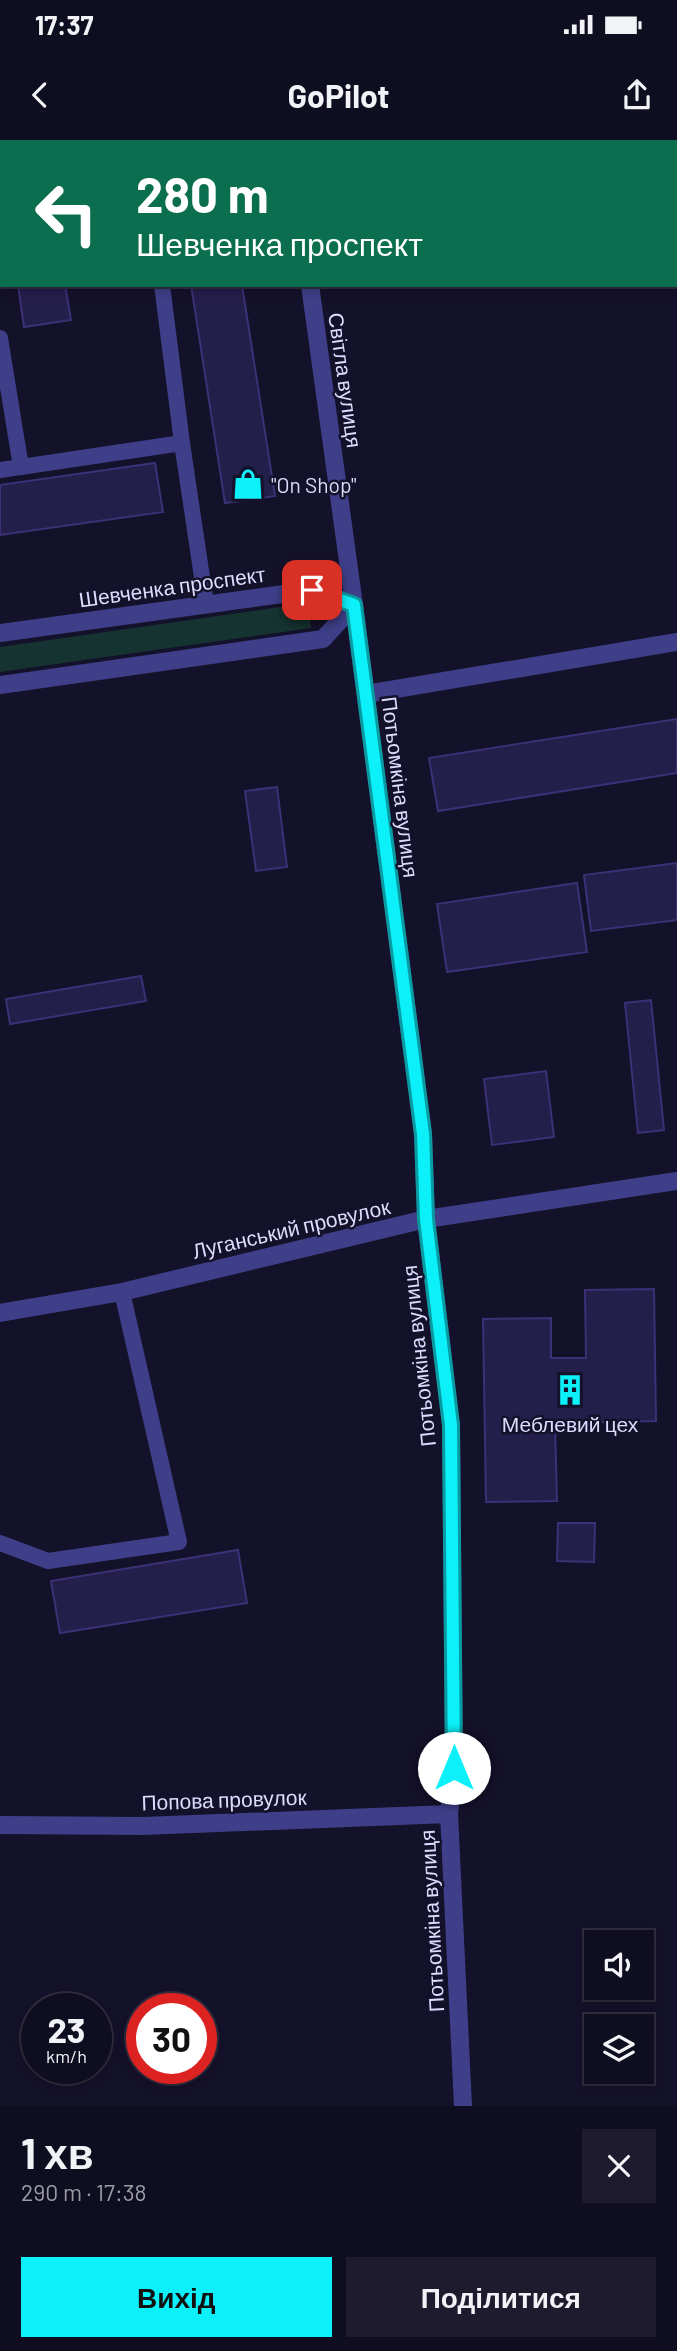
<!DOCTYPE html>
<html lang="uk">
<head>
<meta charset="utf-8">
<style>
	:root { --surface:#0f0d20; --page:#1d1b2d; --text:#f1f3f6; --muted:#9b9ca5; --line:#2f2d3e; --accent:#0cf0f9 }
	body { margin:0; font-family:Barlow,sans-serif; background:var(--page); color:var(--text); height:100vh; display:flex; flex-direction:column; font-size:26px; white-space:nowrap }
	* { box-sizing:border-box; margin:0 }
	p { font-size:23px; color:var(--muted) }
	.icon { flex:none; width:38px; height:38px; fill:none; stroke:currentColor; stroke-width:2; stroke-linecap:round; stroke-linejoin:round }
	.map { position:relative; height:1966px; overflow:hidden }
	.sheet { display:flex; flex-direction:column; background:var(--surface); flex:1 }
	.sheet>* { flex:none }
	.top-card { position:absolute; left:0px; top:0px; width:677px; height:147px; box-shadow:0 4px 10px #0003,0 0 0 2px var(--line); background:#0b6e4f; color:#fff; overflow:hidden }
	.controls { position:absolute; left:584px; top:1790px; display:grid; gap:14px }
	.controls a { display:grid; place-items:center; width:70px; height:70px; border-radius:0px; background:var(--surface); box-shadow:0 4px 10px #0003,0 0 0 2px var(--line); font-size:35px }
	.speed { position:absolute; left:21px; top:1853px; display:flex; gap:14px; font-size:35px; font-weight:700; text-align:center }
	.speed>* { display:grid; place-content:center; width:91px; height:91px; border-radius:50%; background:var(--surface); box-shadow:0 4px 10px #0003,0 0 0 2px var(--line); line-height:1 }
	.speed small { font-size:18px; font-weight:400 }
	.speed .limit { border:10px solid #d22; background:#fff; color:#111 }
	.pin { position:absolute; display:grid; place-items:center; width:60px; height:60px; color:#fff; margin:-30px; border-radius:14px; box-shadow:0 4px 10px #0006 }
	.me { position:absolute; width:77px; margin:-38px; rotate:0deg; stroke-linejoin:round; filter:drop-shadow(0 0 5px #0008) }
	.turn { display:flex; align-items:center; gap:24px; height:147px; padding:0 21px; font-size:32px }
	.turn .icon { width:91px; height:91px; stroke-width:2.5 }
	.turn b { display:block; font-size:49px; line-height:60px }
	.round { display:grid; place-items:center; flex:none; width:74px; height:74px; border-radius:0px; background:var(--page) }
	.summary { display:flex; align-items:center; justify-content:space-between; height:119px; padding:0 21px }
	h1 { font-size:42px; font-weight:700; line-height:52px }
	.button { display:flex; gap:14px; margin-top:auto; padding:14px 21px }
	.button a { flex:1; height:80px; border-radius:0px; background:var(--accent); color:#111; font-size:28px; font-weight:700; line-height:80px; text-align:center }
	.button a+a { background:var(--page); color:var(--text) }
	.status { display:flex; justify-content:space-between; align-items:center; height:49px; padding:0 35px; background:var(--surface); direction:ltr }
	.status svg { height:19px; fill:currentColor }
	header { display:flex; justify-content:space-between; align-items:center; height:91px; padding:0 21px; background:var(--surface); font-size:32px; font-weight:700 }
	.map>svg:first-child { display:block }
	.green { fill:#153431 }
	.building { fill:#241e4b; stroke:#3a3176; stroke-width:2 }
	.lines { fill:none; stroke-linecap:round; stroke-linejoin:round }
	.service { stroke:#3e3f88; stroke-width:16 }
	.minor { stroke:#3e3f88; stroke-width:18 }
	.route-casing { stroke:#089ca2; stroke-width:18 }
	.route { stroke:#0cf0f9; stroke-width:12 }
	.labels { text-anchor:middle; dominant-baseline:central; stroke-width:5; stroke-linejoin:round; paint-order:stroke }
	.street-label { font-size:21px; fill:#dddcfe; stroke:#14112a }
	.poi-label { font-size:21px; fill:#dddcfe; stroke:#14112a; text-anchor:start }
</style>
</head>
<body>
<div class="status"><b>17:37</b><svg viewBox="0 0 49 12"><path d="M0 12V9h3v3zM5 12V6h3v6zM10 12V3h3v9zM15 12V0h3v12zM26 1h20v11H26zM47 4h2v5h-2z"/></svg></div>
<header><svg class="icon" aria-label="back" viewBox="0 0 24 24"><path d="M15 5l-7 7 7 7"/></svg>GoPilot<svg class="icon" aria-label="share" viewBox="0 0 24 24"><path d="M12 15V3M7 8l5-5 5 5M5 13v7h14v-7"/></svg></header>
<div class="map">
<svg width="677" height="1966" viewBox="0 0 677 1966">
	<rect width="100%" height="100%" fill="#14112a"/>
	<polygon class="green" points="308,463 311,488 0,532 0,507"/>
	<g class="building">
		<polygon points="0,0 43,2 2,2 2,45"/>
		<polygon points="168,0 219,0 219,2 169,2"/>
		<polygon points="18,145 65,145 71,180 24,187"/>
		<polygon points="191,145 242,145 275,356 225,363"/>
		<polygon points="155,323 163,372 0,395 0,345"/>
		<polygon points="677,579 677,633 438,671 429,618"/>
		<polygon points="277,647 287,727 256,731 245,651"/>
		<polygon points="677,723 677,780 591,791 584,735"/>
		<polygon points="577,743 587,812 447,832 437,764"/>
		<polygon points="141,836 146,861 10,884 6,859"/>
		<polygon points="651,860 664,990 638,993 625,863"/>
		<polygon points="546,931 554,997 492,1005 484,939"/>
		<polygon points="654,1149 656,1281 555,1283 557,1361 486,1362 483,1179 551,1178 551,1218 586,1218 585,1150"/>
		<polygon points="558,1383 595,1383 594,1422 557,1421"/>
		<polygon points="238,1410 247,1463 60,1493 51,1441"/>
	</g>
	<g class="lines">
		<g class="service">
			<polyline points="143,0 144,2"/>
			<polyline points="162,145 182,303"/>
			<polyline points="0,198 21,327"/>
			<polyline points="0,330 182,303 206,464"/>
			<polyline points="0,1403 48,1421 179,1402 122,1152"/>
		</g>
		<g class="minor">
			<polyline points="289,0 290,2"/>
			<polyline points="310,145 354,465 423,994 426,1079 451,1285 454,1628 449,1674 463,1966"/>
			<polyline points="0,493 312,450 354,465"/>
			<polyline points="0,545 323,499 354,465"/>
			<polyline points="366,554 677,502"/>
			<polyline points="0,1173 122,1152 426,1079 677,1041"/>
			<polyline points="0,1685 143,1686 449,1674"/>
		</g>
	</g>
	<g class="lines">
		<defs>
			<polyline id="route" points="312,450 354,465 423,994 426,1079 451,1285 454,1628"/>
		</defs>
		<use href="#route" class="route-casing"/>
		<use href="#route" class="route"/>
	</g>
	<defs>
		<symbol id="shop-bare" viewBox="-9 -9 18 18"><path d="M-5-2.5h2.3a2.7 3.5 0 0 1 5.4 0H5L5.5 6h-11ZM-1.5-2.5h3a1.5 2.3 0 0 0-3 0Z" fill="#0cf0f9" stroke="#14112a" stroke-width="2.5" paint-order="stroke"/></symbol>
		<symbol id="building-bare" viewBox="-9 -9 18 18"><path d="M-4-6H4V6H1V3H-1V6H-4ZM-2.5-4.3h1.7v1.8h-1.7ZM.8-4.3h1.7v1.8H.8ZM-2.5-1h1.7V.8h-1.7ZM.8-1h1.7V.8H.8Z" fill="#0cf0f9" stroke="#14112a" stroke-width="2.5" paint-order="stroke"/></symbol>
	</defs>
	<g fill-rule="evenodd">
		<use href="#shop-bare" x="226" y="322" width="44" height="44"/>
		<use href="#building-bare" x="548" y="1228" width="44" height="44"/>
	</g>
	<g class="labels">
		<g class="street-label">
			<text transform="translate(346 240) rotate(82)">Світла вулиця</text>
			<text transform="translate(172 446) rotate(-8)">Шевченка проспект</text>
			<text transform="translate(401 647) rotate(83)">Потьомкіна вулиця</text>
			<text transform="translate(291 1088) rotate(-13)">Луганський провулок</text>
			<text transform="translate(418 1216) rotate(-96)">Потьомкіна вулиця</text>
			<text transform="translate(224 1659) rotate(-2)">Попова провулок</text>
			<text transform="translate(431 1781) rotate(-93)">Потьомкіна вулиця</text>
		</g>
		<g class="poi-label">
			<text x="271" y="344">"On Shop"</text>
			<text x="570" y="1283" text-anchor="middle">Меблевий цех</text>
		</g>
	</g>
</svg>
<div class="controls">
<a><svg class="icon" aria-label="sound" viewBox="0 0 24 24"><path d="M4 9h4l5-4v14l-5-4H4zM17 9q2 3 0 6"/></svg></a>
<a><svg class="icon" aria-label="layers" viewBox="0 0 24 24"><path d="M12 4l9 5-9 5-9-5zM3 14l9 5 9-5"/></svg></a>
</div>
<div class="speed"><div>23<small>km/h</small></div><div class="limit">30</div></div>
<div class="pin" style="left:312px;top:450px;background:#d93025"><svg class="icon" aria-label="arrive" viewBox="0 0 24 24"><path d="M6 21V4h12l-3 4 3 4H6"/></svg></div>
<svg class="me" style="left:454px;top:1628px" viewBox="-20 -20 40 40"><circle r="19" fill="#fff"/><path d="M0-13L10 11 0 6-10 11z" fill="#0cf0f9"/></svg>
<div class="top-card">
<div class="turn"><svg class="icon" aria-label="left" viewBox="0 0 24 24"><path d="M17 20v-9H6M10 6l-5 5 5 5"/></svg><div><b>280 m</b>Шевченка проспект</div></div>
</div>
</div>
<section class="sheet">
<div class="summary"><div><h1>1 хв</h1><p>290 m · 17:38</p></div><a class="round"><svg class="icon" aria-label="close" viewBox="0 0 24 24"><path d="M6 6l12 12M18 6L6 18"/></svg></a></div>
<div class="button"><a>Вихід</a><a>Поділитися</a></div>
</section>
</body>
</html>
